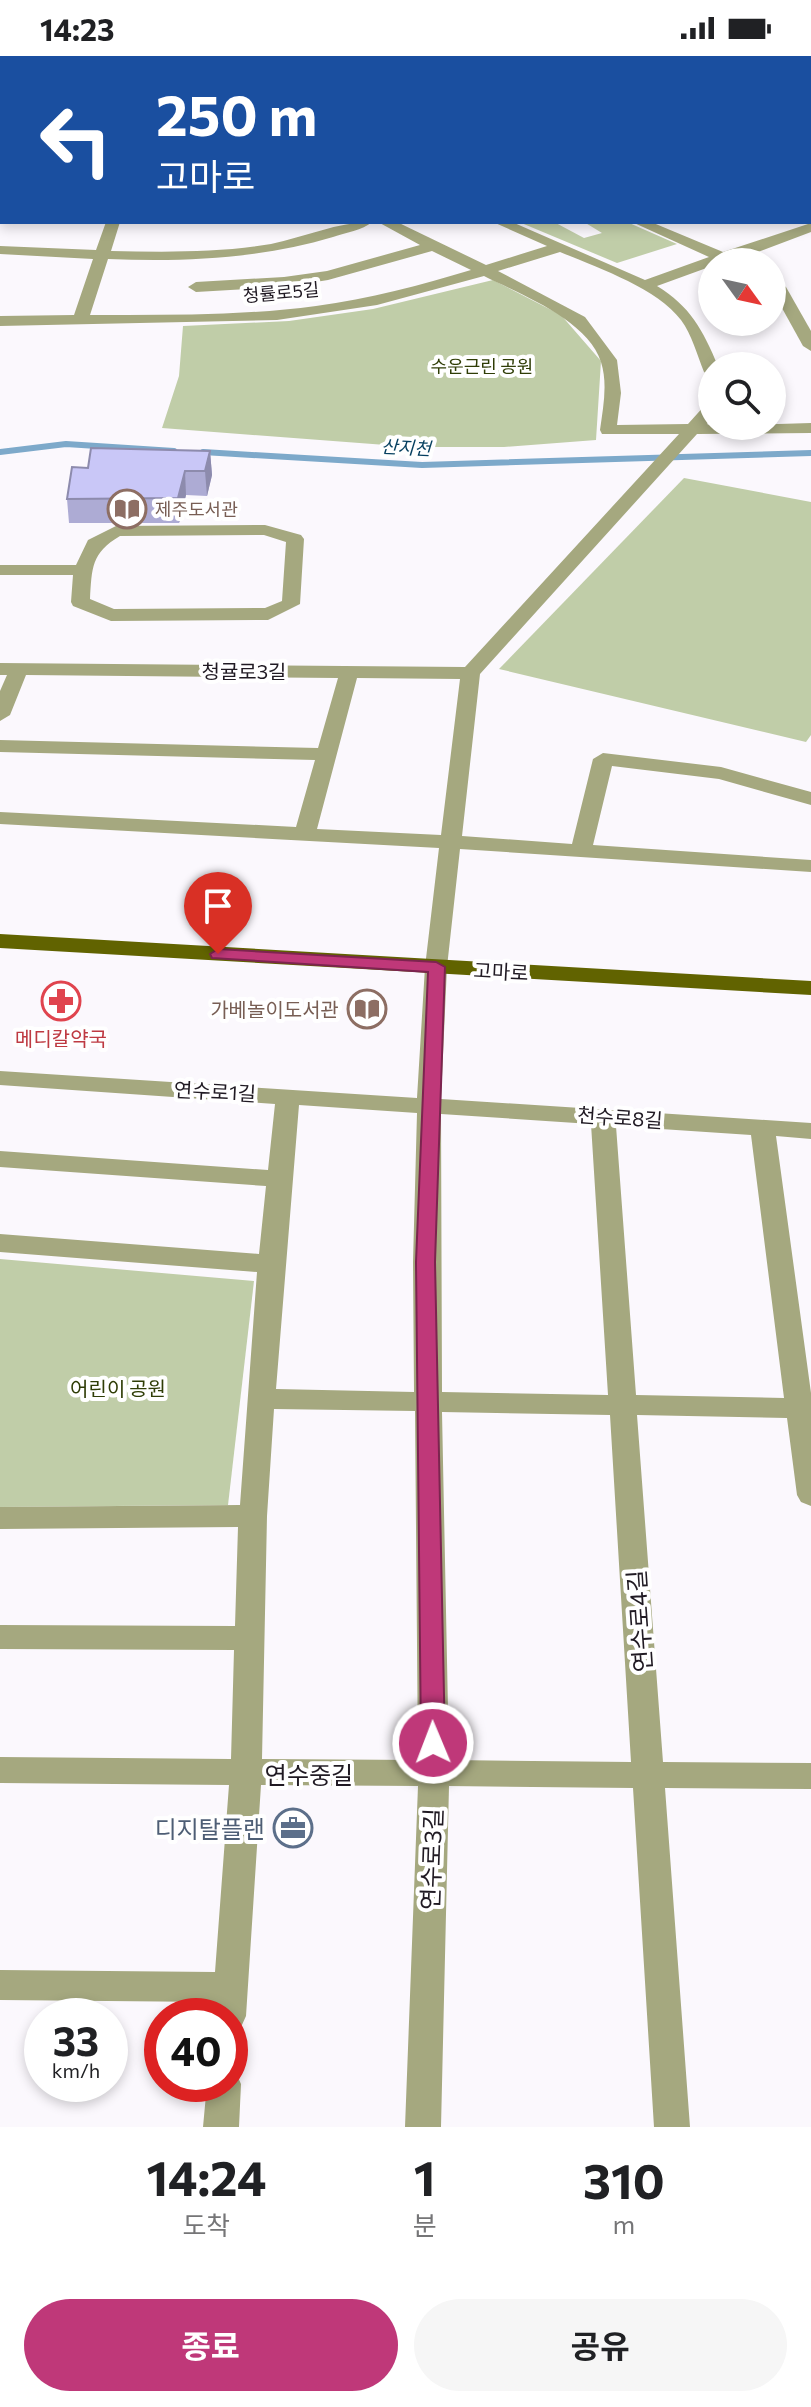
<!DOCTYPE html>
<html lang="ko">
<head>
<meta charset="utf-8">
<style>
	:root { --surface:#fff; --page:#f6f6f6; --text:#202124; --muted:#757577; --accent:#bf3879 }
	body { margin:0; font-family:Commissioner,"Noto Sans KR",sans-serif; background:var(--page); color:var(--text); height:100vh; display:flex; flex-direction:column; font-size:30px; white-space:nowrap }
	* { box-sizing:border-box; margin:0 }
	p { font-size:26px; color:var(--muted) }
	.icon { flex:none; width:44px; height:44px; fill:none; stroke:currentColor; stroke-width:2; stroke-linecap:round; stroke-linejoin:round }
	.map { position:relative; height:2071px; overflow:hidden }
	.drawer { display:flex; flex-direction:column; background:var(--surface); flex:1 }
	.drawer>* { flex:none }
	.banner { position:absolute; left:0px; top:0px; width:812px; height:168px; box-shadow:0 4px 12px #0003; background:#1a4fa0; color:#fff; overflow:hidden }
	.needle { width:52px; rotate:123deg }
	.controls { position:absolute; left:698px; top:192px; display:grid; gap:16px }
	.controls a { display:grid; place-items:center; width:88px; height:88px; border-radius:50%; background:var(--surface); box-shadow:0 4px 12px #0003; font-size:40px }
	.speed { position:absolute; left:24px; top:1942px; display:flex; gap:16px; font-size:40px; font-weight:700; text-align:center }
	.speed>* { display:grid; place-content:center; width:104px; height:104px; border-radius:50%; background:var(--surface); box-shadow:0 4px 12px #0003; line-height:1 }
	.speed small { font-size:20px; font-weight:400 }
	.speed .limit { border:12px solid #d22; background:#fff; color:#111 }
	.pin { position:absolute; display:grid; place-items:center; width:68px; height:68px; color:#fff; margin:-82px -34px; border-radius:50% 50% 50% 0; rotate:-45deg; box-shadow:0 0 8px #0007 }
	.pin .icon { rotate:45deg }
	.me { position:absolute; width:88px; margin:-44px; rotate:359deg; stroke-linejoin:round; filter:drop-shadow(0 0 6px #0008) }
	.turn { display:flex; align-items:center; gap:28px; height:168px; padding:0 24px; font-size:36px }
	.turn .icon { width:104px; height:104px; stroke-width:2.5 }
	.turn b { display:block; font-size:56px; line-height:68px }
	.eta { display:flex; justify-content:space-evenly; align-items:center; height:136px; text-align:center }
	.eta b { font-size:48px; font-weight:700; line-height:56px }
	.button { display:flex; gap:16px; margin-top:auto; padding:16px 24px }
	.button a { flex:1; height:92px; border-radius:48px; background:var(--accent); color:#fff; font-size:32px; font-weight:700; line-height:92px; text-align:center }
	.button a+a { background:var(--page); color:var(--text) }
	.status { display:flex; justify-content:space-between; align-items:center; height:56px; padding:0 40px; background:var(--surface); direction:ltr }
	.status svg { height:22px; fill:currentColor }
	.map>svg:first-child { display:block }
	.green { fill:#c0cda8 }
	.lines { fill:none; stroke-linecap:round; stroke-linejoin:round }
	.stream { stroke:#7da9ca; stroke-width:6 }
	.minor { fill:#a5a87f; fill-rule:evenodd }
	.major { fill:#616300; fill-rule:evenodd }
	.wall { fill:#adabd4 }
	.shaded-wall { fill:#8d8bad }
	.building { fill:#c9c7f7; stroke:#8d8bad; stroke-width:2 }
	.route { fill:#bf3879; stroke:#7c244f; stroke-width:2 }
	.labels { text-anchor:middle; dominant-baseline:central; stroke-width:8; stroke-linejoin:round; paint-order:stroke }
	.far-street-label { font-size:18px; fill:#201a23; stroke:#fff }
	.far-park-label { font-size:18px; fill:#2f3d06; stroke:#fff }
	.far-water-label { font-size:18px; font-style:italic; fill:#053f5f; stroke:#fff }
	.far-education-label { font-size:18px; fill:#785e54; stroke:#fff; text-anchor:start }
	.street-label { font-size:20px; fill:#201a23; stroke:#fff }
	.education-label { font-size:20px; fill:#785e54; stroke:#fff; text-anchor:end }
	.health-label { font-size:20px; fill:#be3a42; stroke:#fff }
	.park-label { font-size:20px; fill:#2f3d06; stroke:#fff }
	.near-street-label { font-size:24px; fill:#201a23; stroke:#fff }
	.near-service-label { font-size:24px; fill:#4e5e75; stroke:#fff; text-anchor:end }
</style>
</head>
<body>
<div class="status"><b>14:23</b><svg viewBox="0 0 49 12"><path d="M0 12V9h3v3zM5 12V6h3v6zM10 12V3h3v9zM15 12V0h3v12zM26 1h20v11H26zM47 4h2v5h-2z"/></svg></div>
<div class="map">
<svg width="811" height="2071" viewBox="0 0 811 2071">
	<rect width="100%" height="100%" fill="#fbf8fd"/>
	<g class="green">
		<polygon points="519,166 554,166 584,182 602,177 584,166 627,166 677,188 617,207"/>
		<polygon points="493,224 561,259 601,305 596,384 504,391 412,391 162,372 179,320 183,270 289,265 373,253"/>
		<polygon points="684,422 811,446 811,679 806,686 499,613"/>
		<polygon points="0,1203 254,1225 228,1449 0,1451"/>
	</g>
	<g class="lines">
		<g class="stream">
			<polyline points="0,396 66,388 174,395"/>
			<polyline points="203,396 422,409 811,397"/>
		</g>
		<g class="minor">
			<rect x="208" y="0" width="12" height="2"/>
			<polygon points="434,0 446,0 447,2 435,2"/>
			<polygon points="618,0 630,0 631,2 619,2"/>
			<rect x="798" y="0" width="12" height="2"/>
			<rect x="810" y="30" width="1" height="8"/>
			<rect x="810" y="131" width="1" height="9"/>
			<path d="M106,166H120L111,195C164,196 218,197 271,188C305,181 337,166 372,166C363,174 345,177 333,181C259,203 185,206 108,203L90,259C165,259 241,260 316,250C369,243 421,229 471,214L432,195L328,224L284,231L196,236L188,231L196,226L284,221L327,215L420,189L378,166H397L486,209L547,190L493,166H512L645,224L709,201L632,166H651L723,196L811,167V176L731,206H712V210L657,230C690,250 703,274 718,310H712V321L704,316C697,299 692,279 681,264C657,232 596,211 560,196L498,215L585,261L617,304L621,337L617,369L688,368L706,348L712,347V362L707,368L712,370L811,367V377L697,378L480,618L462,780L572,788L593,703L603,697L721,711L811,736V749L719,723L612,710L593,789L811,804V816L460,793L447,911L441,1043L811,1067V1083L776,1080L811,1337V1450L801,1446L797,1439L787,1362L637,1359L663,1706L811,1707V1733L665,1732L690,2071H654L633,1732L449,1730L441,2071H405L418,1730L261,1729L246,1960L241,1971L230,1975V1960H212L213,1946L0,1944V1914L215,1916L229,1729L0,1727V1701L231,1703L234,1594L0,1593V1569L235,1570L238,1471L0,1473V1451L240,1449L257,1216L0,1196V1178L259,1198L266,1130L0,1111V1095L268,1114L275,1048L0,1029V1015L417,1042L425,911L439,792L0,768V756L296,771L315,704L0,696V684L318,692L338,622L26,619L10,659L0,665V635L7,619H0V607L465,611L679,378H602L600,374C603,352 608,328 601,306C588,264 520,238 484,220L377,249L277,264L0,270V260L74,259L93,203L0,198V190L96,194ZM357,622L460,623L441,779L317,773ZM299,1049L417,1057L413,1206L414,1336L276,1333ZM441,1058L591,1068L608,1339L442,1336ZM616,1070L751,1079L784,1342L636,1339ZM274,1353L415,1355L418,1704L262,1703L267,1460ZM442,1356L610,1359L631,1706L449,1704Z"/>
			<polygon points="772,222 786,231 811,275 811,295 803,290 772,234"/>
			<path d="M265,469L301,479L304,483L300,548L268,564L111,565L73,550L71,546L73,519H0V509H76L88,484L116,470ZM264,479L286,486L282,545L265,552L114,553L90,543C92,512 91,497 120,480Z"/>
			<polygon points="230,2014 236,2017 241,2028 239,2071 203,2071 207,2028 230,2028"/>
		</g>
		<g class="major">
			<rect x="41" y="0" width="12" height="2"/>
			<rect x="0" y="29" width="2" height="8"/>
			<rect x="810" y="78" width="1" height="9"/>
			<polygon points="0,878 811,925 811,939 0,892"/>
		</g>
	</g>
	<polygon class="wall" points="210,395 212,419 207,440 186,439 179,467 69,467 67,443 88,412"/>
	<g class="shaded-wall">
		<polygon points="210,395 212,419 207,440 205,415"/>
		<polygon points="185,415 186,439 179,467 178,442"/>
	</g>
	<polygon class="building" points="91,392 210,395 205,415 185,415 178,442 67,443 72,411 88,412"/>
	<polygon class="route" points="218,893 436,906 445,911 435,1206 445,1687 441,1694 433,1697 425,1694 421,1687 416,1206 428,916 212,902 210,898"/>
	<defs>
		<symbol id="library-ring" viewBox="-11 -11 22 22"><circle r="9.5" fill="#fff" stroke="#8d6e63" stroke-width="1.5"/><path d="M-6-4Q-3-5.5-.7-3.5V5Q-3 3-6 4ZM6-4Q3-5.5 .7-3.5V5Q3 3 6 4Z" fill="#8d6e63"/></symbol>
		<symbol id="pharmacy-ring" viewBox="-11 -11 22 22"><circle r="9.5" fill="#fff" stroke="#e0444e" stroke-width="1.5"/><path d="M-2-6h4v4h4v4h-4v4h-4v-4h-4v-4h4Z" fill="#e0444e"/></symbol>
		<symbol id="office-ring" viewBox="-11 -11 22 22"><circle r="9.5" fill="#fff" stroke="#5c6f8a" stroke-width="1.5"/><path d="M-6-3h4V-5.5h4V-3h4V5H-6ZM-1-4.5V-3h2v-1.5ZM-6 0V1H6V0Z" fill="#5c6f8a"/></symbol>
	</defs>
	<g fill-rule="evenodd">
		<use href="#library-ring" x="105" y="431" width="44" height="44"/>
		<use href="#pharmacy-ring" x="39" y="923" width="44" height="44"/>
		<use href="#library-ring" x="345" y="931" width="44" height="44"/>
		<use href="#office-ring" x="271" y="1750" width="44" height="44"/>
	</g>
	<g class="labels">
		<g class="far-street-label">
			<text transform="translate(281 236) rotate(-5)">청률로5길</text>
		</g>
		<g class="far-park-label">
			<text x="482" y="310">수운근린 공원</text>
		</g>
		<g class="far-water-label">
			<text transform="translate(406 391) rotate(3)">산지천</text>
		</g>
		<g class="far-education-label">
			<text x="155" y="453">제주도서관</text>
		</g>
		<g class="street-label">
			<text x="244" y="615">청귤로3길</text>
			<text transform="translate(501 915) rotate(3)">고마로</text>
			<text transform="translate(215 1035) rotate(3)">연수로1길</text>
			<text transform="translate(620 1061) rotate(4)">천수로8길</text>
		</g>
		<g class="education-label">
			<text x="339" y="953">가베놀이도서관</text>
		</g>
		<g class="health-label">
			<text x="61" y="982">메디칼약국</text>
		</g>
		<g class="park-label">
			<text x="118" y="1332">어린이 공원</text>
		</g>
		<g class="near-street-label">
			<text transform="translate(639 1565) rotate(-94)">연수로4길</text>
			<text x="309" y="1718">연수중길</text>
			<text transform="translate(431 1803) rotate(-88)">연수로3길</text>
		</g>
		<g class="near-service-label">
			<text x="265" y="1772">디지탈플랜</text>
		</g>
	</g>
</svg>
<div class="controls">
<a><svg class="needle" viewBox="-14 -14 28 28"><path d="M0-13l5 13h-10z" fill="#e53935"/><path d="M0 13l5-13h-10z" fill="#757577"/></svg></a>
<a><svg class="icon" aria-label="search" viewBox="0 0 24 24"><circle cx="10" cy="10" r="6"/><path d="M15 15l6 6"/></svg></a>
</div>
<div class="speed"><div>33<small>km/h</small></div><div class="limit">40</div></div>
<div class="pin" style="left:218px;top:898px;background:#d93025"><svg class="icon" aria-label="arrive" viewBox="0 0 24 24"><path d="M6 21V4h12l-3 4 3 4H6"/></svg></div>
<svg class="me" style="left:433px;top:1687px" viewBox="-20 -20 40 40"><circle r="17" fill="#bf3879" stroke="#fff" stroke-width="3"/><path d="M0-11L8 9 0 5-8 9z" fill="#fff"/></svg>
<div class="banner">
<div class="turn"><svg class="icon" aria-label="left" viewBox="0 0 24 24"><path d="M17 20v-9H6M10 6l-5 5 5 5"/></svg><div><b>250 m</b>고마로</div></div>
</div>
</div>
<section class="drawer">
<div class="eta">
<div><b>14:24</b><p>도착</p></div>
<div><b>1</b><p>분</p></div>
<div><b>310</b><p>m</p></div>
</div>
<div class="button"><a>종료</a><a>공유</a></div>
</section>
</body>
</html>
